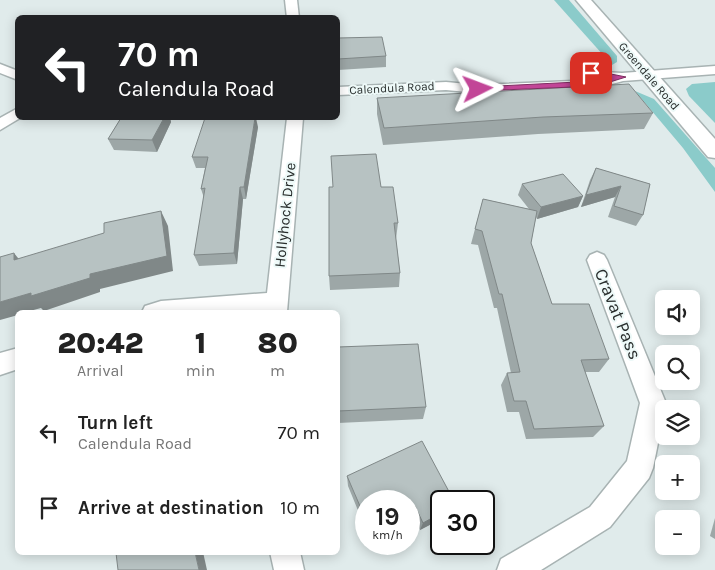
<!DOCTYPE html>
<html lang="en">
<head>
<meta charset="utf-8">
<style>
	:root { --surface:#fff; --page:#f2f2f2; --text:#222; --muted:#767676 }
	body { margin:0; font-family:Karla,sans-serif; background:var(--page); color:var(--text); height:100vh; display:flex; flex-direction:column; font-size:19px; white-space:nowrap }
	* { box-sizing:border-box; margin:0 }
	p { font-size:16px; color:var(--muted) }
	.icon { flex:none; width:28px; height:28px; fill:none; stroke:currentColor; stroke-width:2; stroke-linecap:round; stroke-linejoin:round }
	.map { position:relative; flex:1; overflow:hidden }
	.panel { position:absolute; left:15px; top:310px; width:325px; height:245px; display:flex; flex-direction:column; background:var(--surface); border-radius:8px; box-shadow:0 2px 12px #0003 }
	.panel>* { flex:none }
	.top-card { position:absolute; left:15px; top:15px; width:325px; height:105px; border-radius:8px; box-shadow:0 2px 12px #0003; background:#202124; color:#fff; overflow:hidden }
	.buttons { position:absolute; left:655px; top:290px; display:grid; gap:10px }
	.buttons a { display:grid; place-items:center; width:45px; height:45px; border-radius:8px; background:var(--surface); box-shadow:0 2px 12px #0003; font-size:25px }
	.speed { position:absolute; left:355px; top:490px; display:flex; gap:10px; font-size:25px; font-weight:700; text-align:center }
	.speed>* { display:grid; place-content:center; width:65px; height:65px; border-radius:50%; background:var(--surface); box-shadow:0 2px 12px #0003; line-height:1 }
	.speed small { font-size:12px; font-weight:400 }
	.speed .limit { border:2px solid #111; border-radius:8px; background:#fff; color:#111 }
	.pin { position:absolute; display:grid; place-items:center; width:42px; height:42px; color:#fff; margin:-21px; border-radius:10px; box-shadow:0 2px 8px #0006 }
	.me { position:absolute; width:55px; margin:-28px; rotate:87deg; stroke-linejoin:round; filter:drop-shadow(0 0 4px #0008) }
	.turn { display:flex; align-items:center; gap:18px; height:105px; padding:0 20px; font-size:22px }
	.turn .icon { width:65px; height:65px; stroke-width:2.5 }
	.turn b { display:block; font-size:35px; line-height:42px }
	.eta { display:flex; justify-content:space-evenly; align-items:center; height:85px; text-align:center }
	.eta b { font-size:30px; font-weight:800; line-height:35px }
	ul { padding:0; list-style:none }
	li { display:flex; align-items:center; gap:15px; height:75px; padding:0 20px }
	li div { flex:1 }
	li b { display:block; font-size:19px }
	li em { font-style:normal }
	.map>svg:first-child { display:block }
	.green { fill:#8bcbca }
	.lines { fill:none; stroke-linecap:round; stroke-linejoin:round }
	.minor-casing { stroke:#a8b3b3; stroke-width:3 }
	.tertiary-casing { stroke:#a8b3b3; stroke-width:3 }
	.minor { fill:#fff; fill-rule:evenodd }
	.tertiary { fill:#fff; fill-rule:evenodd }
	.wall { fill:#9da7a7 }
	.shaded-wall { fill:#808888 }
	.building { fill:#b7c2c2; stroke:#808888 }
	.route { fill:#c24697; stroke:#7e2e62 }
	.labels { text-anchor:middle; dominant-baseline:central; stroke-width:4; stroke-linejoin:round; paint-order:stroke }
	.far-street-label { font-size:12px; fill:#282d2c; stroke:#edf9f8 }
	.street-label { font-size:15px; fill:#282d2c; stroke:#edf9f8 }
	.near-street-label { font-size:18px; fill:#282d2c; stroke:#edf9f8 }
</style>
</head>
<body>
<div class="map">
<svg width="715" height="570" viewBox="0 0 715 570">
	<rect width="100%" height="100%" fill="#e0ebeb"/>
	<g class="green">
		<polygon points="554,0 569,0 617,56 617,62 612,65"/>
		<polygon points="715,82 715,123 689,96 686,89 692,84"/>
		<polygon points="635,91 654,99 715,168 715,192 683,148"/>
	</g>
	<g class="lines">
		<defs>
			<g id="minor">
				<polygon points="285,0 297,0 299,18 287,18"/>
				<polygon points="0,64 18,71 18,80 0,73"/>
				<polygon points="715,66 715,74 623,81 597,88 478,93 446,90 338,95 338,87 446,82 478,85 596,80 603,78 601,75 603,72 622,73"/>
				<polygon points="18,108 18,118 20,118 0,130 0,118"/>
				<polygon points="287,118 303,118 287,312 142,312 145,306 161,301 267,293"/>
				<polygon points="597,252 604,255 607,260 666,403 653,468 649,478 610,527 541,570 497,570 501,559 590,507 627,461 640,403 587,260 590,255"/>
				<polygon points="18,348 18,369 0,375 0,353"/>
				<polygon points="270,552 300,552 304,570 274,570"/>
			</g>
			<polygon id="tertiary" points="576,0 591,0 715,139 715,158 708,157"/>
		</defs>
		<use href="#minor" class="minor-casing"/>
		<use href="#tertiary" class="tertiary-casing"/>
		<use href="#minor" class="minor"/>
		<use href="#tertiary" class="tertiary"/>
	</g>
	<g class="wall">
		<polygon points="338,38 386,56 386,67 338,70"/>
		<polygon points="377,98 653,113 644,129 538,134 383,145 377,114"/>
		<polygon points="121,118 170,118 171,122 157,152 114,150 108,139"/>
		<polygon points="258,127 246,199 243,199 237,264 199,266 194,255 204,198 201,189 205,168 196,168 192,157"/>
		<polygon points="596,168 650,184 643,215 636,226 608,217 615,197 581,207 590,180"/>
		<polygon points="522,184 583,196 578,207 537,219 536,217 531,243 552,304 609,359 599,372 585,372 604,426 593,437 526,439 519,412 507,412 501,385 507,373 511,373 497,308 494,308 478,245 471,244 483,199 529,209 518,195"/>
		<polygon points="381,187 398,223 396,239 400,273 399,287 330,290 329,276"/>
		<polygon points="338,347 426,407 423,419 338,423"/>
		<polygon points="347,476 441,501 441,519 420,530 412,515 409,517 409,501 366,501 366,530 348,486"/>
		<polygon points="715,518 715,539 710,536"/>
	</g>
	<g class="shaded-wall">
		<polygon points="164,118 170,118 171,122 157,152 152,140"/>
		<polygon points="255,118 256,118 258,127 246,199 244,187"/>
		<polygon points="621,186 615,197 581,207 586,195"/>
		<polygon points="240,187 243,199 237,264 234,253"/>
		<polygon points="583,196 578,207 537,219 541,207"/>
		<polygon points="161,211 168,226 173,271 100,289 100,292 44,311 41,308 26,312 18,312 18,315 0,320 0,302 90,274"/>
		<polygon points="14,253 26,268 14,260"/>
		<polygon points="415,506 412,515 409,517 409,509"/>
		<polygon points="441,513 441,519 420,530 423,523"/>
		<polygon points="195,552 203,552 207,570 199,570"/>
	</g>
	<g class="building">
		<polygon points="382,37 386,56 338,59 338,38"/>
		<polygon points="629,84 653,113 543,117 384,128 377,98"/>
		<polygon points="121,118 164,118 152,140 108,139"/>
		<polygon points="205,118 255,118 244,187 240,187 234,253 194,255 205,188 201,189 208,157 192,157"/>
		<polygon points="376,154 381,187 393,187 398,223 394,223 400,273 329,276 329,187 333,187 331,156"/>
		<polygon points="596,168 650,184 643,215 614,206 621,186 586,195"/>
		<polygon points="563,174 583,196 541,207 522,184"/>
		<polygon points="483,199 537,211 531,243 552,304 589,304 609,359 581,360 604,426 534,429 526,401 514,401 507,373 520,372 502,294 499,294 482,231 475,229"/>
		<polygon points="161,211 167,256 90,274 90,278 31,296 31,293 0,302 0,257 14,253 14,260 104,233 104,223"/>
		<polygon points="418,344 426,407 338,411 338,347"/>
		<polygon points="422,441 454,501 441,501 441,513 423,523 415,506 409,509 409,501 366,501 366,520 347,476"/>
		<polygon points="118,552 195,552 199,570 118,570 116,553"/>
	</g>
	<polygon class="route" points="591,70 626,77 597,86 478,91 474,89 478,87 597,81 611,78 588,74 587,73"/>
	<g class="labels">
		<g class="far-street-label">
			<text transform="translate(649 76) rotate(49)">Greendale Road</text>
			<text transform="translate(392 88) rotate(-3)">Calendula Road</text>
		</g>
		<g class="street-label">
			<text transform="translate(285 215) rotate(-84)">Hollyhock Drive</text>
		</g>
		<g class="near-street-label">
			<text transform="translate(618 314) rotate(68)">Cravat Pass</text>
		</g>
	</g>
</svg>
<div class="buttons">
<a><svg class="icon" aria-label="sound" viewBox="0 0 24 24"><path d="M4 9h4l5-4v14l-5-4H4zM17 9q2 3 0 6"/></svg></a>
<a><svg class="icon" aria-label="search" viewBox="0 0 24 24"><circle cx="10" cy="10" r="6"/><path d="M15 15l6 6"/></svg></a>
<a><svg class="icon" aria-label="layers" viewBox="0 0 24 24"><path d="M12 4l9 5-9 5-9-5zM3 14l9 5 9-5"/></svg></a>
<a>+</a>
<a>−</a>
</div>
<div class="speed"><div>19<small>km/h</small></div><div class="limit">30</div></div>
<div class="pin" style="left:591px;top:73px;background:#d93025"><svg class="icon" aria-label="arrive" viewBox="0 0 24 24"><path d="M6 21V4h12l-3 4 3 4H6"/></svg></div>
<svg class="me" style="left:478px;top:89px" viewBox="-20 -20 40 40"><path d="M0-17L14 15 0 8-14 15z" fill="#c24697" stroke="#fff" stroke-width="4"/></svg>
<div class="top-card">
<div class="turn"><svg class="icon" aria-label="left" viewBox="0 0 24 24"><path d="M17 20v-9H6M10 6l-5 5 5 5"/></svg><div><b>70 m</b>Calendula Road</div></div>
</div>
<section class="panel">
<div class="eta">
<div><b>20:42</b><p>Arrival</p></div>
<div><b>1</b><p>min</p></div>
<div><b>80</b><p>m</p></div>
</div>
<ul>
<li><svg class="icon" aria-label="left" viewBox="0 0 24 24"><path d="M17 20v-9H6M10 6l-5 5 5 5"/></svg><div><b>Turn left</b><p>Calendula Road</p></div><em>70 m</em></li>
<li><svg class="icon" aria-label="arrive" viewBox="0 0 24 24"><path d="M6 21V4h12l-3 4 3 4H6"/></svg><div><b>Arrive at destination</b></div><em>10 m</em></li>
</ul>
</section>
</div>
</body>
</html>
